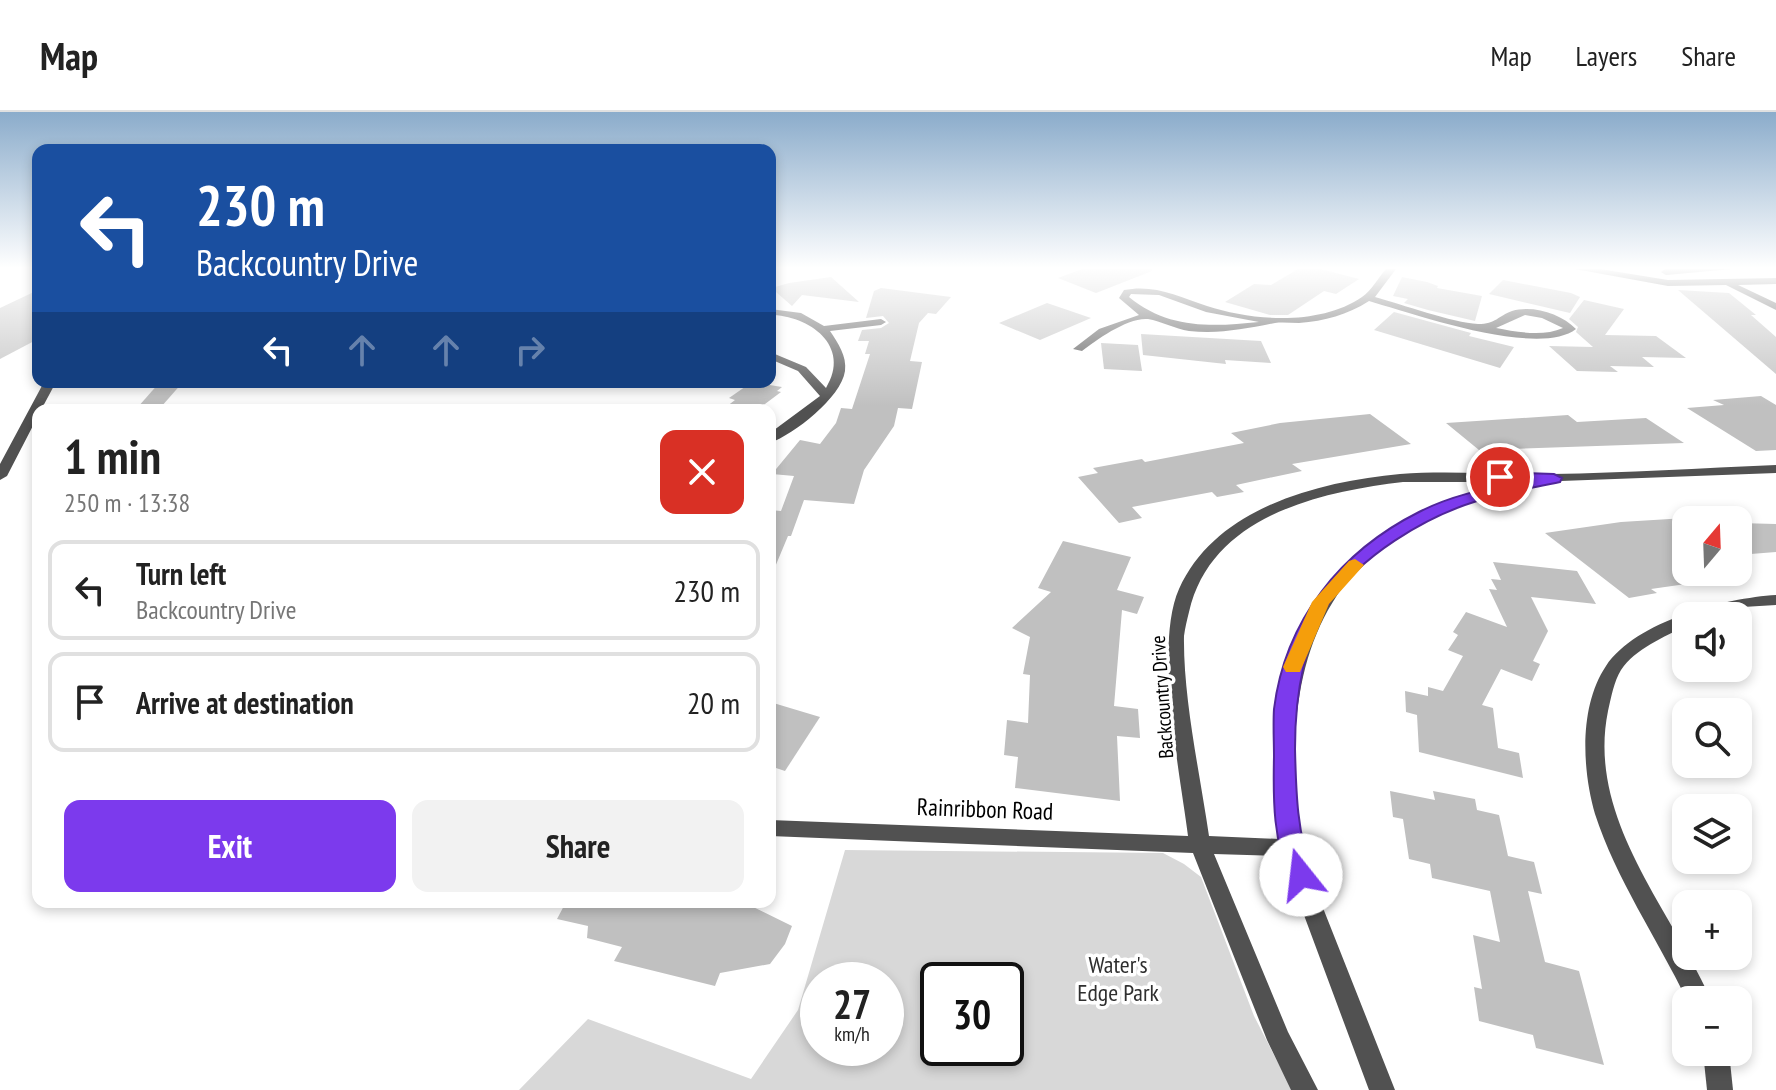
<!DOCTYPE html>
<html lang="en">
<head>
<meta charset="utf-8">
<style>
	:root { --surface:#fff; --page:#f2f2f2; --text:#222; --muted:#767676; --line:#e0e0e0; --accent:#7c3aed }
	body { margin:0; font-family:"PT Sans Narrow",sans-serif; background:var(--page); color:var(--text); height:100vh; display:flex; flex-direction:column; font-size:30px; white-space:nowrap }
	* { box-sizing:border-box; margin:0 }
	p { font-size:26px; color:var(--muted) }
	.icon { flex:none; width:44px; height:44px; fill:none; stroke:currentColor; stroke-width:2; stroke-linecap:round; stroke-linejoin:round }
	.map { position:relative; flex:1; overflow:hidden }
	.drawer { position:absolute; left:32px; top:292px; width:744px; height:504px; display:flex; flex-direction:column; background:var(--surface); border-radius:16px; box-shadow:0 4px 12px #0003 }
	.drawer>* { flex:none }
	.top-card { position:absolute; left:32px; top:32px; width:744px; height:244px; border-radius:16px; box-shadow:0 4px 12px #0003; background:#1a4fa0; color:#fff; overflow:hidden }
	.needle { width:52px; rotate:19deg }
	.buttons { position:absolute; left:1672px; top:394px; display:grid; gap:16px }
	.buttons a { display:grid; place-items:center; width:80px; height:80px; border-radius:16px; background:var(--surface); box-shadow:0 4px 12px #0003; font-size:40px }
	.speed { position:absolute; left:800px; top:850px; display:flex; gap:16px; font-size:40px; font-weight:700; text-align:center }
	.speed>* { display:grid; place-content:center; width:104px; height:104px; border-radius:50%; background:var(--surface); box-shadow:0 4px 12px #0003; line-height:1 }
	.speed small { font-size:20px; font-weight:400 }
	.speed .limit { border:4px solid #111; border-radius:12px; background:#fff; color:#111 }
	.pin { position:absolute; display:grid; place-items:center; width:68px; height:68px; color:#fff; margin:-34px; border:4px solid #fff; border-radius:50%; box-shadow:0 2px 8px #0007 }
	.me { position:absolute; width:88px; margin:-44px; rotate:344deg; stroke-linejoin:round; filter:drop-shadow(0 0 6px #0008) }
	.turn { display:flex; align-items:center; gap:28px; height:168px; padding:0 32px; font-size:36px }
	.turn .icon { width:104px; height:104px; stroke-width:2.5 }
	.turn b { display:block; font-size:56px; line-height:68px }
	.lanes { display:flex; align-items:center; height:76px; padding:0 32px; background:#0003; justify-content:center; gap:40px; direction:ltr }
	.lanes .off { opacity:.35 }
	.round { display:grid; place-items:center; flex:none; width:84px; height:84px; border-radius:16px; background:var(--page) }
	.head { display:flex; align-items:center; justify-content:space-between; height:136px; padding:0 32px }
	h1 { font-size:48px; font-weight:700; line-height:60px }
	.primary-button { display:flex; gap:16px; margin-top:auto; padding:16px 32px }
	.primary-button a { flex:1; height:92px; border-radius:16px; background:var(--accent); color:#fff; font-size:32px; font-weight:700; line-height:92px; text-align:center }
	.primary-button a+a { background:var(--page); color:var(--text) }
	ul { padding:0; list-style:none }
	li { display:flex; align-items:center; gap:24px; height:100px; margin:0 16px 12px; padding:0 16px; border:4px solid var(--line); border-radius:16px }
	li div { flex:1 }
	li b { display:block; font-size:30px }
	li em { font-style:normal }
	header { display:flex; align-items:center; gap:48px; box-sizing:border-box; height:112px; padding:0 40px; background:var(--surface); border-bottom:2px solid var(--line) }
	header strong { font-size:38px }
	nav { display:flex; gap:44px; margin-inline-start:auto; font-size:28px }
	.map>svg:first-child { display:block }
	.green { fill:#d8d8d8; fill-rule:evenodd }
	.building { fill:#c0c0c0 }
	.lines { fill:none; stroke-linecap:round; stroke-linejoin:round }
	.minor { fill:#515151; fill-rule:evenodd }
	.route { fill:#7c3aed; stroke:#51269a; stroke-width:2 }
	.slow { fill:#f59e0b }
	.labels { text-anchor:middle; dominant-baseline:central; stroke-width:7; stroke-linejoin:round; paint-order:stroke }
	.street-label { font-size:20px; fill:#000; stroke:#fff }
	.near-street-label { font-size:24px; fill:#000; stroke:#fff }
	.near-park-label { font-size:24px; fill:#2f2f2f; stroke:#fff }
</style>
</head>
<body>
<header>
<strong>Map</strong>
<nav><a>Map</a><a>Layers</a><a>Share</a></nav>
</header>
<div class="map">
<svg width="1776" height="978" viewBox="0 0 1776 978">
	<rect width="100%" height="100%" fill="#fff"/>
	<path class="green" d="M845,738L1163,741L1184,752L1201,765L1254,904L1292,978H519L588,907L751,967L798,898ZM818,868H886V936H818ZM938,868H1006V936H938Z"/>
	<g class="building">
		<polygon points="1082,157 1152,157 1152,159 1096,181 1058,166"/>
		<polygon points="1298,157 1321,157 1359,167 1336,182 1324,179 1288,203 1270,203 1225,190 1254,172 1271,173"/>
		<polygon points="831,165 859,190 802,183 792,194 776,180 775,175 789,171"/>
		<polygon points="1402,165 1427,170 1438,174 1437,176 1482,184 1475,209 1428,198 1404,191 1408,187 1393,184"/>
		<polygon points="1503,168 1571,181 1580,185 1570,201 1489,182"/>
		<polygon points="881,176 951,185 936,202 928,201 919,211 910,249 922,250 912,297 898,296 894,314 864,358 854,392 804,388 791,424 788,424 770,467 770,398 781,399 794,364 772,362 800,328 820,332 836,311 841,296 852,297 870,242 865,242 869,229 858,229 862,218 881,216 889,211 883,204 866,206 874,179"/>
		<polygon points="38,178 38,227 0,247 0,196"/>
		<polygon points="1678,178 1729,181 1756,203 1751,203 1776,225 1776,262"/>
		<polygon points="1584,188 1624,197 1605,223 1656,224 1686,246 1642,245 1654,255 1610,254 1618,260 1577,259 1549,234 1593,235 1576,220 1578,215 1569,207"/>
		<polygon points="1047,191 1091,206 1040,228 999,211"/>
		<polygon points="1394,200 1471,221 1469,224 1514,235 1500,256 1374,218"/>
		<polygon points="1141,222 1261,229 1271,251 1225,248 1226,252 1143,243"/>
		<polygon points="1101,231 1138,233 1142,259 1104,257"/>
		<polygon points="160,270 183,270 161,295 137,296"/>
		<polygon points="752,270 782,275 777,279 781,280 757,298 722,298 735,288 729,286"/>
		<polygon points="1761,284 1776,293 1776,338 1756,339 1687,296 1724,293 1713,288"/>
		<polygon points="1370,302 1411,332 1292,352 1302,359 1236,373 1244,380 1217,385 1212,380 1132,395 1142,406 1119,411 1078,365 1098,361 1093,356 1142,347 1145,350 1244,331 1231,321 1280,311"/>
		<polygon points="1568,303 1577,310 1646,306 1684,331 1479,338 1446,311"/>
		<polygon points="1686,406 1686,460 1700,470 1651,477 1657,481 1629,486 1545,421 1621,410"/>
		<polygon points="1738,411 1776,412 1776,440 1738,443"/>
		<polygon points="1063,429 1131,445 1117,478 1144,485 1137,502 1122,498 1114,594 1138,597 1140,626 1117,624 1120,689 1015,676 1018,645 1004,643 1007,608 1028,611 1030,563 1023,562 1030,525 1012,516 1051,480 1038,476"/>
		<polygon points="1493,450 1577,459 1596,492 1531,485 1548,519 1533,549 1540,552 1532,569 1501,557 1482,593 1493,596 1498,636 1519,641 1523,666 1419,640 1417,603 1406,600 1405,579 1428,584 1428,575 1443,579 1463,544 1448,538 1458,523 1453,520 1466,500 1507,515 1489,477 1497,478 1491,467 1501,468"/>
		<polygon points="770,590 820,605 785,659 770,654"/>
		<polygon points="1390,679 1435,688 1433,679 1475,687 1477,698 1499,703 1508,744 1534,750 1542,782 1528,779 1545,850 1579,859 1604,953 1536,936 1533,923 1479,909 1474,875 1482,877 1473,823 1500,830 1490,779 1432,766 1430,752 1409,747 1403,707 1393,705"/>
		<polygon points="566,790 743,790 792,814 785,832 770,852 720,861 715,874 614,849 622,835 587,826 588,814 557,807"/>
	</g>
	<g class="lines">
		<g class="minor">
			<path d="M1386,157H1396L1375,185C1401,192 1453,211 1478,212C1496,212 1498,204 1512,199C1534,193 1561,202 1576,217C1539,246 1414,202 1369,189C1347,203 1325,209 1299,211C1291,211 1282,210 1275,211C1245,217 1220,222 1189,219C1175,217 1161,209 1148,207C1128,205 1096,228 1082,239L1073,237L1099,217L1139,203L1119,186L1124,178C1154,172 1178,184 1207,194C1253,209 1320,214 1362,185C1372,178 1378,166 1386,157ZM1131,182L1159,183L1206,200L1259,210C1211,215 1168,217 1129,185ZM1525,203L1542,206L1563,216C1543,225 1517,220 1496,216Z"/>
			<polygon points="1575,157 1600,157 1668,168 1776,166 1776,172 1738,173 1776,191 1776,198 1726,173 1668,174"/>
			<polygon points="1732,157 1666,163 1661,160 1665,157"/>
			<path d="M770,197L801,201L824,214L881,207L886,210L881,213L830,219C838,231 847,244 845,259C841,286 794,322 770,331V321L820,284L798,259L770,247V240L806,255L826,276C852,234 809,203 770,203Z"/>
			<polygon points="44,270 56,270 41,298 38,298 38,304 7,364 0,368 0,352"/>
			<path d="M1776,353V361L1534,370V375C1504,382 1474,388 1445,399C1341,441 1299,524 1295,631C1294,671 1293,714 1306,753L1395,978H1369L1282,744L1214,742L1288,920L1318,978H1291L1267,928L1193,741L770,724V708L1188,724C1180,661 1154,533 1179,477C1216,395 1318,370 1400,362C1450,358 1501,363 1552,362C1626,361 1701,356 1776,353ZM1403,370H1519C1486,378 1451,384 1420,400C1289,466 1261,590 1279,727L1209,724C1200,662 1183,586 1184,524C1185,516 1187,508 1189,500C1211,404 1319,380 1403,370Z"/>
			<path d="M1776,483V493L1743,495L1712,504H1686V514C1664,525 1635,537 1621,558C1614,569 1611,586 1608,599C1586,707 1672,798 1711,888H1687C1657,826 1616,767 1595,702C1582,657 1579,594 1606,554C1636,509 1725,486 1776,483Z"/>
			<polygon points="1703,940 1729,940 1733,978 1707,978"/>
		</g>
	</g>
	<linearGradient id="sky" x2="0" y2="1"><stop stop-color="#8baccb"/><stop offset="0.53" stop-color="#fff"/><stop offset="1" stop-color="#fff" stop-opacity="0"/></linearGradient>
	<rect width="1776" height="294" fill="url(#sky)"/>
	<path class="route" d="M1500,360L1554,362L1562,366L1560,370C1532,376 1504,380 1477,389C1425,405 1360,444 1329,491C1302,534 1295,588 1295,637C1296,680 1297,723 1313,763L1309,770L1301,773L1292,770C1273,732 1273,687 1274,645C1274,629 1273,612 1274,597C1285,508 1341,439 1419,400C1450,384 1484,377 1518,370L1495,368V362Z"/>
	<polygon class="slow" points="1355,447 1364,453 1329,492 1300,560 1286,560 1283,555 1312,490 1349,449"/>
	<g class="labels">
		<g class="street-label">
			<text transform="translate(1162 585) rotate(-94)">Backcountry Drive</text>
		</g>
		<g class="near-street-label">
			<text transform="translate(985 697) rotate(2)">Rainribbon Road</text>
		</g>
		<g class="near-park-label">
			<text x="1118" y="852">Water's<tspan x="1118" dy="28">Edge Park</tspan></text>
		</g>
	</g>
</svg>
<div class="buttons">
<a><svg class="needle" viewBox="-14 -14 28 28"><path d="M0-13l5 13h-10z" fill="#e53935"/><path d="M0 13l5-13h-10z" fill="#767676"/></svg></a>
<a><svg class="icon" aria-label="sound" viewBox="0 0 24 24"><path d="M4 9h4l5-4v14l-5-4H4zM17 9q2 3 0 6"/></svg></a>
<a><svg class="icon" aria-label="search" viewBox="0 0 24 24"><circle cx="10" cy="10" r="6"/><path d="M15 15l6 6"/></svg></a>
<a><svg class="icon" aria-label="layers" viewBox="0 0 24 24"><path d="M12 4l9 5-9 5-9-5zM3 14l9 5 9-5"/></svg></a>
<a>+</a>
<a>−</a>
</div>
<div class="speed"><div>27<small>km/h</small></div><div class="limit">30</div></div>
<div class="pin" style="left:1500px;top:365px;background:#d93025"><svg class="icon" aria-label="arrive" viewBox="0 0 24 24"><path d="M6 21V4h12l-3 4 3 4H6"/></svg></div>
<svg class="me" style="left:1301px;top:763px" viewBox="-20 -20 40 40"><circle r="19" fill="#fff"/><path d="M0-13L10 11 0 6-10 11z" fill="#7c3aed"/></svg>
<div class="top-card">
<div class="turn"><svg class="icon" aria-label="left" viewBox="0 0 24 24"><path d="M17 20v-9H6M10 6l-5 5 5 5"/></svg><div><b>230 m</b>Backcountry Drive</div></div>
<div class="lanes"><svg class="icon" aria-label="left" viewBox="0 0 24 24"><path d="M17 20v-9H6M10 6l-5 5 5 5"/></svg><svg class="icon off" aria-label="ahead" viewBox="0 0 24 24"><path d="M12 20V5M6 11l6-6 6 6"/></svg><svg class="icon off" aria-label="ahead" viewBox="0 0 24 24"><path d="M12 20V5M6 11l6-6 6 6"/></svg><svg class="icon off" aria-label="right" viewBox="0 0 24 24"><path d="M7 20v-9h11M14 6l5 5-5 5"/></svg></div>
</div>
<section class="drawer">
<div class="head"><div><h1>1 min</h1><p>250 m · 13:38</p></div><a class="round" style="background:#d93025;color:#fff"><svg class="icon" aria-label="close" viewBox="0 0 24 24"><path d="M6 6l12 12M18 6L6 18"/></svg></a></div>
<ul>
<li><svg class="icon" aria-label="left" viewBox="0 0 24 24"><path d="M17 20v-9H6M10 6l-5 5 5 5"/></svg><div><b>Turn left</b><p>Backcountry Drive</p></div><em>230 m</em></li>
<li><svg class="icon" aria-label="arrive" viewBox="0 0 24 24"><path d="M6 21V4h12l-3 4 3 4H6"/></svg><div><b>Arrive at destination</b></div><em>20 m</em></li>
</ul>
<div class="primary-button"><a>Exit</a><a>Share</a></div>
</section>
</div>
</body>
</html>
